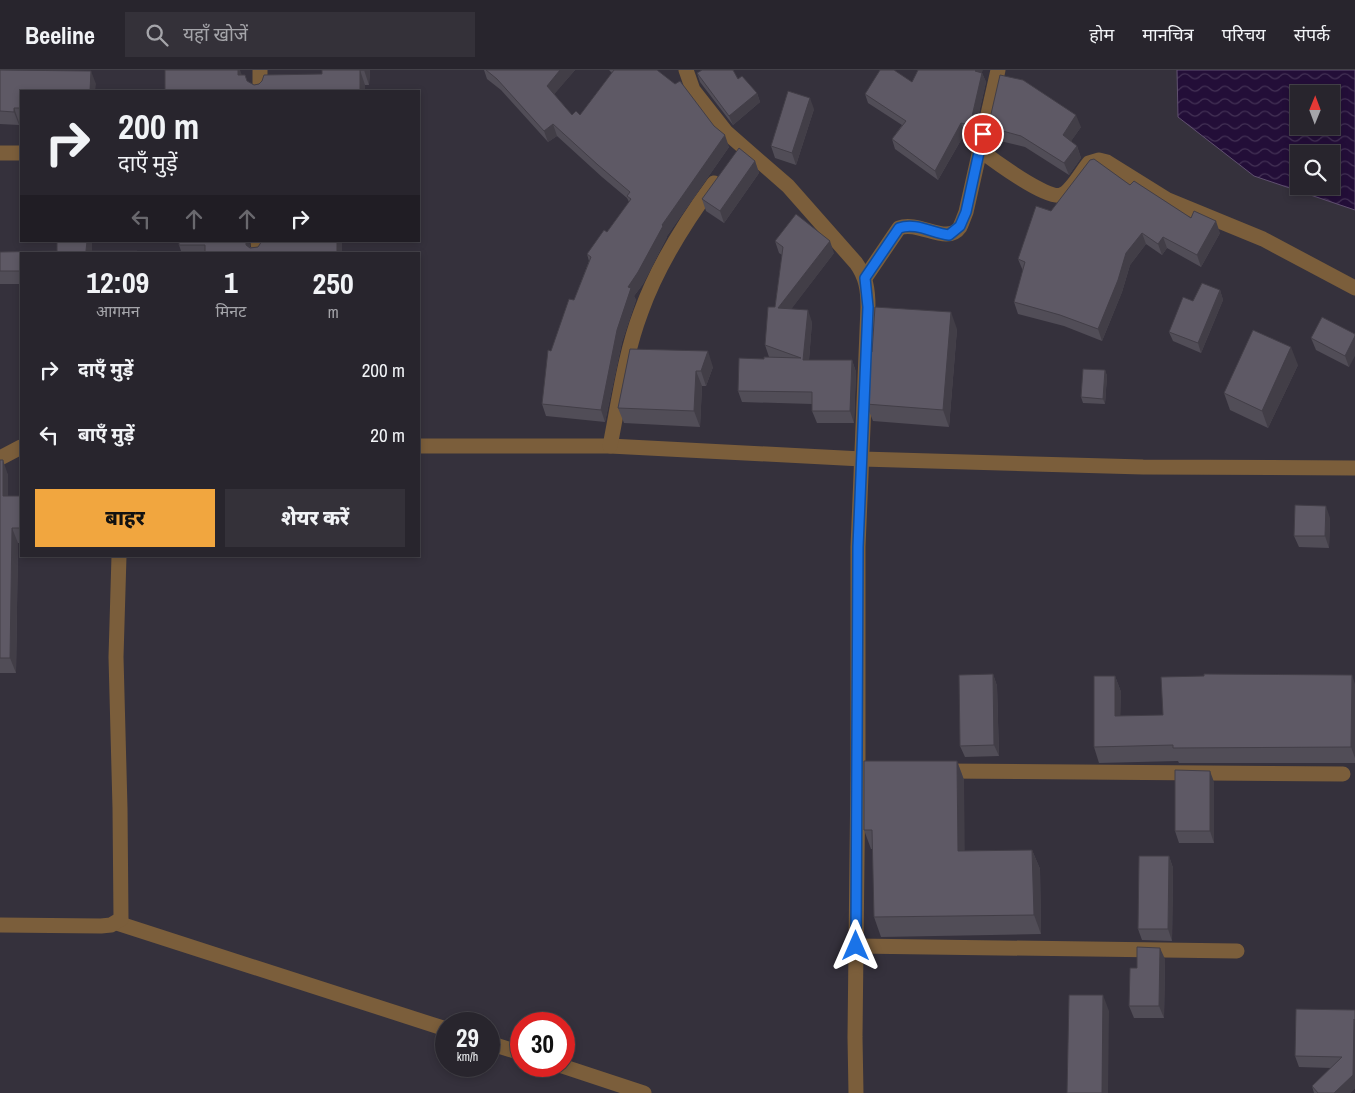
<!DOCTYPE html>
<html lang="hi">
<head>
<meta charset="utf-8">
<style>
	:root { --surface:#28252d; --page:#343139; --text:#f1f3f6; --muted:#a5a5aa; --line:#444249; --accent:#f1a63f }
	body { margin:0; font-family:"Archivo Narrow","Noto Sans Devanagari",sans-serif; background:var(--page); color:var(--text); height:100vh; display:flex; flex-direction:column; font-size:19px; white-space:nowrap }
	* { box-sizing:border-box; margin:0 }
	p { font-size:16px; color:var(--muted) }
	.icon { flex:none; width:28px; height:28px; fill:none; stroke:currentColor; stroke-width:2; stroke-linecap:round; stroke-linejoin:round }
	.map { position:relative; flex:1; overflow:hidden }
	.sheet { position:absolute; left:20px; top:182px; width:400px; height:305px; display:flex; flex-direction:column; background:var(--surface); border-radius:0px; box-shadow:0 2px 8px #0003,0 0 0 1px var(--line) }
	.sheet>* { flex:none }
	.hud { position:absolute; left:20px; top:20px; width:400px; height:152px; border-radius:0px; box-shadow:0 2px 8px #0003,0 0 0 1px var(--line); background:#28252d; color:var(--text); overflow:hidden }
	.needle { width:32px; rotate:1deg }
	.tools { position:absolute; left:1290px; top:15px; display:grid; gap:10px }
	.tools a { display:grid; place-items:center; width:50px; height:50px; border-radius:0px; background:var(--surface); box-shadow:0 2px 8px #0003,0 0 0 1px var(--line); font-size:25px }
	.speed { position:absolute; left:435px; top:942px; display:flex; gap:10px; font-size:25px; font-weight:700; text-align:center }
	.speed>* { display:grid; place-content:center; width:65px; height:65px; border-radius:50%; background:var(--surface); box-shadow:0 2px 8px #0003,0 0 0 1px var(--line); line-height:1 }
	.speed small { font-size:12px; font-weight:400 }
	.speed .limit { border:8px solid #d22; background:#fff; color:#111 }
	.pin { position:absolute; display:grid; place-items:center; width:42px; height:42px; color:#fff; margin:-21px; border:2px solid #fff; border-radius:50%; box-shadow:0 1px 5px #0007 }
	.me { position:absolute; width:55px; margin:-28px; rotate:0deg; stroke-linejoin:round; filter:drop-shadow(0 0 4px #0008) }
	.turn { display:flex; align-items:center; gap:18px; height:105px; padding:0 15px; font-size:22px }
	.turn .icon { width:65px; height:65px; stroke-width:2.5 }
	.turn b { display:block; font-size:35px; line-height:42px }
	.lanes { display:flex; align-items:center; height:48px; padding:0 15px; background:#0003; justify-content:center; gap:25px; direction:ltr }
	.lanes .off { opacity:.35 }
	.eta { display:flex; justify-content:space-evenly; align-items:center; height:85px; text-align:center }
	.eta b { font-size:30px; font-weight:800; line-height:35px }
	.cta { display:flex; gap:10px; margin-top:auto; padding:10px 15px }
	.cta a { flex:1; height:58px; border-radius:0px; background:var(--accent); color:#111; font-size:20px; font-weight:800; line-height:58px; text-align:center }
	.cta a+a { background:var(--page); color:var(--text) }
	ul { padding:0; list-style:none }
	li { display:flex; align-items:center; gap:15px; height:65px; padding:0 15px }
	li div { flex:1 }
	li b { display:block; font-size:19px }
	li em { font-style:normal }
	header { display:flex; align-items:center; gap:30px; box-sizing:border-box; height:70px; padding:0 25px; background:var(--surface); border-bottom:1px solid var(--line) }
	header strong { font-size:24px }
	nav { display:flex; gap:28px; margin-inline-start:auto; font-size:18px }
	.search { width:350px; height:45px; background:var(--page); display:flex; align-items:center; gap:12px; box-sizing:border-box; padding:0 18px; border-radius:0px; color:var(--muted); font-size:19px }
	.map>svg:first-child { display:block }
	.water { fill:url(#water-waves); stroke:#605070; fill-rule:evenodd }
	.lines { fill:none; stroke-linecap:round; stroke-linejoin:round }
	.minor { stroke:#7b5e3b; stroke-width:15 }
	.wall { fill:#514d57 }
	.shaded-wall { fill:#423e47 }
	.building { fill:#5e5965; stroke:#423e47 }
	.route-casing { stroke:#114b97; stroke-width:12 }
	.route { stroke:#1a73e8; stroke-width:9 }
</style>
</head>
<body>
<header>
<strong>Beeline</strong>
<div class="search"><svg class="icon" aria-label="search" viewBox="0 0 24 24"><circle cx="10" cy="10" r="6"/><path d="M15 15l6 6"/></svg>यहाँ खोजें</div>
<nav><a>होम</a><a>मानचित्र</a><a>परिचय</a><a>संपर्क</a></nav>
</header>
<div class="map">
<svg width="1355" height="1023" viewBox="0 0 1355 1023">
	<defs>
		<pattern id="water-waves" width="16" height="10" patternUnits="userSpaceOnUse" patternTransform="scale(1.25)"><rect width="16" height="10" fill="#230e38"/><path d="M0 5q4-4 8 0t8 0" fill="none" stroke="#433155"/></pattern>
	</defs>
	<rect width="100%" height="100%" fill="#35313c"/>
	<path class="water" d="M1177,0H1355V140L1254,106L1178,47ZM1299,24H1331V56H1299ZM1299,84H1331V116H1299Z"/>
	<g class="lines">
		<g class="minor">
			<path d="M686,0L693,20L726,62L788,116L856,193C866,207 868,219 868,237L858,477V700L855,967L856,1023"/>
			<polyline points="260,21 260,0"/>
			<path d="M980,80C993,90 1047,130 1061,125C1071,122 1082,101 1089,93L1099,90L1107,92L1168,130L1263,169L1355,218"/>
			<polyline points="0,83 21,83"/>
			<polyline points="258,171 259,184"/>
			<path d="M865,208L899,158C919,150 947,176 960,157C962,153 964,147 966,142L998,0"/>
			<polyline points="419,376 610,376 862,389 1143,397 1355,398"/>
			<path d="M610,376C619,331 625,284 641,242C657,197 686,151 714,113"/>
			<polyline points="0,388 21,377"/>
			<polyline points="942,701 1343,704"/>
			<polyline points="117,853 446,959"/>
			<polyline points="0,855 101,856 111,855 121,849 120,738 116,587 119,486"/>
			<polyline points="856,876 1237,881"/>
			<polyline points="489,973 521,983"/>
			<polyline points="562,996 644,1023"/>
		</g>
	</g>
	<g class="wall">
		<polygon points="0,0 96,14 21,21 21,52 19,52 19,55 0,54"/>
		<polygon points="322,0 370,0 369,15 365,15 365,21 165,21 242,5 248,12 254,15 322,4"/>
		<polygon points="484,0 575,0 554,24 572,45 580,45 612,3 609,0 657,0 729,77 667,166 667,167 643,214 634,226 636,230 622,272 605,352 546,346 542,334 551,281 574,230 589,191 587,184 607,162 629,132 627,128 602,107 557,66 548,72 501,20 487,9"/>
		<polygon points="697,3 738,9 757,23 760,32 733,55 700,12"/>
		<polygon points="982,3 986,12 974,65 965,63 938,110 895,79 892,69 902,55 868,33 865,24 912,12"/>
		<polygon points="814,39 796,95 775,88 771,76"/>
		<polygon points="988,57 1081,57 1071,71 1077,76 1081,88 1069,105 1025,77 992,69"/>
		<polygon points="755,91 759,103 724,153 706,141 702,129"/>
		<polygon points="1130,115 1220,163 1201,197 1167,178 1162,185 1146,174 1130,195 1122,222 1102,271 1064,256 1018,244 1014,232 1023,201 1018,189 1051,141"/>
		<polygon points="57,171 92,171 92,181 137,181 138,184 21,184 21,214 0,214 0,182 57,181"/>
		<polygon points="775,171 834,183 791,239 812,252 809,290 852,290 856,302 854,353 817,353 812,341 812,334 742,332 738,321 764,289 769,287 765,275 775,237 782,185 779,183"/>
		<polygon points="249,172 250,177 342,184 182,184 179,175"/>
		<polygon points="1220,220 1223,230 1201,283 1173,271 1169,262 1193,231"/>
		<polygon points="957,259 949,357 873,351 866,334 872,282"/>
		<polygon points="1355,264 1349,297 1316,280 1311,268"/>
		<polygon points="630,279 713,297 706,316 702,316 700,357 624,353 618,338"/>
		<polygon points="1298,295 1268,358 1230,340 1224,323"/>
		<polygon points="1105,300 1107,306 1105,334 1083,333 1081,327"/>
		<polygon points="0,390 8,405 8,426 21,426 21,473 18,473 16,603 0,603"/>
		<polygon points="1330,448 1329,478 1299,477 1294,466"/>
		<polygon points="993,604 997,616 999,686 965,687 960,676"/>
		<polygon points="1115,606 1121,622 1120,646 1163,645 1355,614 1355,693 1179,693 1178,691 1099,693 1094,677"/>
		<polygon points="957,691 964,710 964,781 1032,780 1040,799 1041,864 881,867 874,847 873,779 871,779 864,760"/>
		<polygon points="1214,712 1214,773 1179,773 1175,761"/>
		<polygon points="1169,786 1173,798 1172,871 1142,870 1138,859"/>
		<polygon points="1165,889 1164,948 1134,948 1129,936 1137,898"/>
		<polygon points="1355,940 1355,1018 1350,1023 1314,1023 1312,1016 1331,998 1299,997 1295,986"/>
	</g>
	<g class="shaded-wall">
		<polygon points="238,0 240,0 243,8 238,5"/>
		<polygon points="360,0 365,15 365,21 360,21"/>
		<polygon points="364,0 370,0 369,15"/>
		<polygon points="560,0 575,0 551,28 547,16"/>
		<polygon points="976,0 983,0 979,11 975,1"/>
		<polygon points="91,1 96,14 95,21 90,21"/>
		<polygon points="982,3 986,12 974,65 970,55"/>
		<polygon points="757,23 760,32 733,55 729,46"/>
		<polygon points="810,28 814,39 796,95 792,83"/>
		<polygon points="14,38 19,52 19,55 14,42"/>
		<polygon points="1076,45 1081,57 1067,77 1063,65"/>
		<polygon points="961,53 965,63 938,110 935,101"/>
		<polygon points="553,54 557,66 548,72 544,61"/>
		<polygon points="725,65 729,77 667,166 667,167 643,214 634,226 636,230 622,272 605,352 601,340 617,260 628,217 662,155"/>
		<polygon points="1077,76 1081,88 1069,105 1064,93"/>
		<polygon points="755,91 759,103 724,153 720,141"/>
		<polygon points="1216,151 1220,163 1201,197 1197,185"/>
		<polygon points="1142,163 1146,174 1130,195 1122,222 1102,271 1098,259 1126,183"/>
		<polygon points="1163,167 1167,178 1162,185 1158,174"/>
		<polygon points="87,171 92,171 92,184 86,181"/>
		<polygon points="246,171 249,171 251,184 246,175"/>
		<rect x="337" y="171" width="5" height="13"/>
		<polygon points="830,171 834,183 783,250 778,238"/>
		<polygon points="1220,220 1223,230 1201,283 1198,273"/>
		<polygon points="808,240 812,252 808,302 803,290"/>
		<polygon points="951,242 957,259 949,357 943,340"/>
		<polygon points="1355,266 1355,286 1349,297 1345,286"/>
		<polygon points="1291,277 1298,295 1268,358 1262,341"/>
		<polygon points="708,281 713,297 706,316 701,301"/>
		<polygon points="852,290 856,302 854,353 850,341"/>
		<polygon points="1105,300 1107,306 1105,334 1103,329"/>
		<polygon points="696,301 702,316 700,357 694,341"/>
		<polygon points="3,390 8,405 8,441 3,426"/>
		<polygon points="1326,436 1330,448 1329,478 1325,466"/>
		<polygon points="12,458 18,473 16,603 10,588"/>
		<polygon points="993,604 997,616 999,686 994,675"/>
		<polygon points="1352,605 1355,614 1355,688 1351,677"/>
		<polygon points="1115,606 1121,622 1120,661 1115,646"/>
		<polygon points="957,691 964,710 965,801 958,781"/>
		<polygon points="1210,701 1214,712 1214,773 1210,761"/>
		<polygon points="1032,780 1040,799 1041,864 1034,845"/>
		<polygon points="1169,786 1173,798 1172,871 1168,859"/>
		<polygon points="1160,878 1165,889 1164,948 1159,936"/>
		<polygon points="1103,925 1109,941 1108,1023 1102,1023"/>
		<polygon points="1354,949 1355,953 1355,1018 1350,1023 1334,1023"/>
	</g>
	<g class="building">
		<polygon points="0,0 91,1 90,21 21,21 21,38 14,38 14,42 0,41"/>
		<polygon points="165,0 238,0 238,5 245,5 247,11 254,15 259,14 262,11 264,5 322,4 322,0 364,0 360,0 360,21 165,21"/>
		<polygon points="486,0 560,0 547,16 572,45 576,41 580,45 614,0 657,0 675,14 680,11 714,56 725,65 662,155 663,156 638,202 628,217 631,218 617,260 601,340 542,334 548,280 551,281 569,229 574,230 591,187 587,184 604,160 607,162 631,129 627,126 630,122 598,95 553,54 544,61 497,9"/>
		<polygon points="702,0 733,0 738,9 742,6 757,23 729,46 697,3"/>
		<polygon points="880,0 894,0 912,12 918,0 976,0 975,1 982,3 970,55 961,53 935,101 892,69 906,51 865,24"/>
		<polygon points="1000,5 1023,10 1076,45 1063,65 1077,76 1064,93 1021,66 988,57"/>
		<polygon points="788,21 810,28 792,83 771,76"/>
		<polygon points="739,78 755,91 720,141 702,129"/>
		<polygon points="1094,89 1130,115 1134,111 1191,148 1194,141 1216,151 1197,185 1163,167 1158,174 1142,163 1126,183 1118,210 1098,259 1060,245 1014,232 1025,192 1018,189 1036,136 1051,141 1090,90"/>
		<polygon points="796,144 830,171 778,238 808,240 803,290 852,290 850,341 812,341 812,322 738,321 739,288 764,289 764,287 801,288 765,275 768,237 775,237 783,177 775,171"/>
		<polygon points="57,171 87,171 86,181 137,181 137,184 21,184 21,201 0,201 0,182 57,181"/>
		<polygon points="179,171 246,171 246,175 250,178 258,177 262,171 337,171 337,184 205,184 205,175 179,175"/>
		<polygon points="1202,213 1220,220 1198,273 1169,262 1183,227 1193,231"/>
		<polygon points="875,237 951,242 943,340 866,334 869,281 872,282"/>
		<polygon points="1322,247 1355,264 1355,266 1345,286 1311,268"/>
		<polygon points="1253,260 1291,277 1262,341 1224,323"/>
		<polygon points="630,279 708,281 701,301 696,301 694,341 618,338"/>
		<polygon points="1083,299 1105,300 1103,329 1081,327"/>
		<polygon points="0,390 3,390 3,426 21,426 21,458 12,458 10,588 0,588"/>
		<polygon points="1295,435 1326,436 1325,466 1294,466"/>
		<polygon points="993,604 994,675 960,676 959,605"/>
		<polygon points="1204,604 1352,605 1351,677 1173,678 1173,675 1094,677 1094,606 1115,606 1115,646 1163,645 1161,607 1204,606"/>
		<polygon points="864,691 957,691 958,781 1032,780 1034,845 874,847 872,760 864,760"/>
		<polygon points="1175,700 1210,701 1210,761 1175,761"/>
		<polygon points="1139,786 1169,786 1168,859 1138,859"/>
		<polygon points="1137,877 1160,878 1159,936 1129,936 1130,898 1137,898"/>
		<polygon points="1069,925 1103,925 1102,1023 1067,1023"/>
		<polygon points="1296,939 1355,940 1355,951 1354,949 1353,1005 1334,1023 1318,1023 1312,1016 1342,987 1295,986"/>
	</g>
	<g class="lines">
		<defs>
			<path id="route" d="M856,876L858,477L868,237L865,208L899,158C916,152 932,163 949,165L960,156L966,142L983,64"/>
		</defs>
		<use href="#route" class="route-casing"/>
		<use href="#route" class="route"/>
	</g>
</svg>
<div class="tools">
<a><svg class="needle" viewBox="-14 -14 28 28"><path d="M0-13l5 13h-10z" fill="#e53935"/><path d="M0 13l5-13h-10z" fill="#a5a5aa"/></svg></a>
<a><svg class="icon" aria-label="search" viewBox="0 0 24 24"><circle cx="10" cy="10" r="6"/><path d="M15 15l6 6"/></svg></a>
</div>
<div class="speed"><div>29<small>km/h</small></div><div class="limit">30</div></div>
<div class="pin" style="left:983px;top:64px;background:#d93025"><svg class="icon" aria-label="arrive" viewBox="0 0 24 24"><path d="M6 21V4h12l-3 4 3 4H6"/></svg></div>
<svg class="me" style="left:856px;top:876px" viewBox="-20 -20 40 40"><path d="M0-17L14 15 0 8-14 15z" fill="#1a73e8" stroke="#fff" stroke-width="4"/></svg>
<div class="hud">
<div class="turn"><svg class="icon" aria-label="right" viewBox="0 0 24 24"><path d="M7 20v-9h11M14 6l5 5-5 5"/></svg><div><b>200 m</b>दाएँ मुड़ें</div></div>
<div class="lanes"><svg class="icon off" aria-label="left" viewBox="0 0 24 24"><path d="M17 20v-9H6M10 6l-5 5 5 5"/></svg><svg class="icon off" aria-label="ahead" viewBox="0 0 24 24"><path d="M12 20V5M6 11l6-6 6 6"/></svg><svg class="icon off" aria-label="ahead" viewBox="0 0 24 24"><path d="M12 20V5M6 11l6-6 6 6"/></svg><svg class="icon" aria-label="right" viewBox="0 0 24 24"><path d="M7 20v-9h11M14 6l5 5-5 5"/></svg></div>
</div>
<section class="sheet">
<div class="eta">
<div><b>12:09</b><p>आगमन</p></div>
<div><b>1</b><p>मिनट</p></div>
<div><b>250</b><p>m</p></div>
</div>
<ul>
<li><svg class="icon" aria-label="right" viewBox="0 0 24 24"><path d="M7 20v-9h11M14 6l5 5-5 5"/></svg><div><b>दाएँ मुड़ें</b></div><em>200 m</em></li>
<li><svg class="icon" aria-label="left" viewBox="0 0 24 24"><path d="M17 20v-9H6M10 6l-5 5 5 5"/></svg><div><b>बाएँ मुड़ें</b></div><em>20 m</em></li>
</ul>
<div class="cta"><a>बाहर</a><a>शेयर करें</a></div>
</section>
</div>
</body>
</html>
